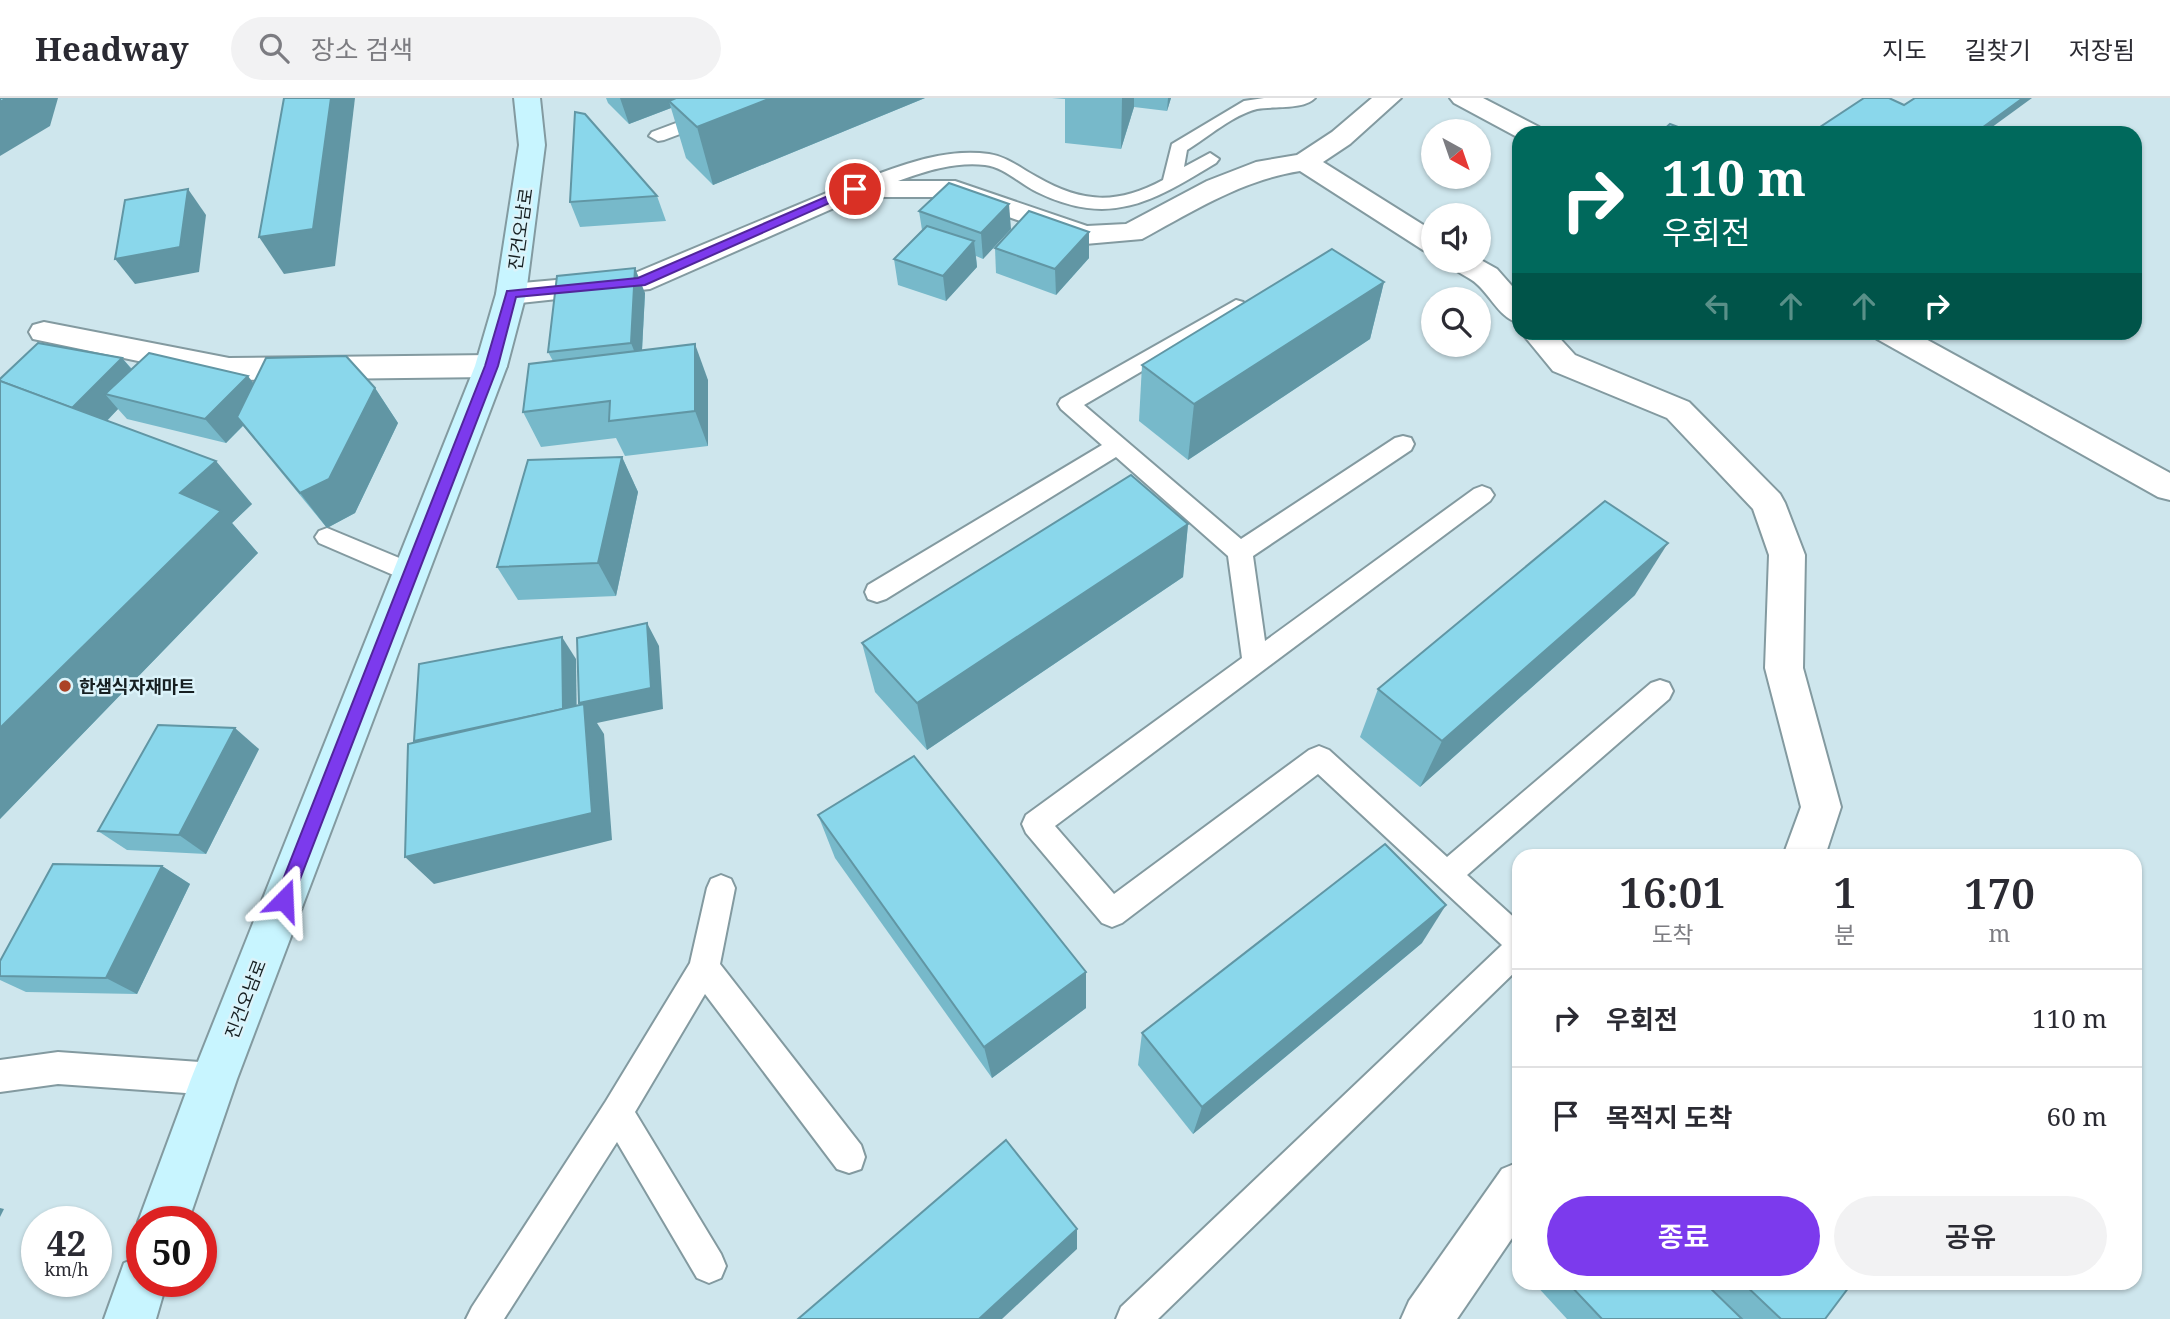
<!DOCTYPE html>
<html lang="ko">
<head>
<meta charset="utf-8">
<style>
	:root { --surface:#fff; --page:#f2f2f3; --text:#2b2b33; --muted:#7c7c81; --line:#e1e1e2; --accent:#7c3aed }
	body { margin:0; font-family:"Noto Serif","Noto Sans KR",serif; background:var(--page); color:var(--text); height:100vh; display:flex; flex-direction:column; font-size:26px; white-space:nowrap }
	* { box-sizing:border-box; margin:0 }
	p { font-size:23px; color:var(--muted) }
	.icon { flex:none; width:38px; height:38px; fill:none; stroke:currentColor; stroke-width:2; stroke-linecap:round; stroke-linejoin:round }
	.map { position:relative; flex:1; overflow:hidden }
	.panel { position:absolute; left:1512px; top:751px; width:630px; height:441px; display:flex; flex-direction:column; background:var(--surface); border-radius:21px; box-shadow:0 2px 5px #0004 }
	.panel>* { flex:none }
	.banner { position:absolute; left:1512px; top:28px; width:630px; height:214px; border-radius:21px; box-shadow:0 2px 5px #0004; background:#00695c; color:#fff; overflow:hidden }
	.needle { width:46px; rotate:140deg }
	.fabs { position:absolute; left:1421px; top:21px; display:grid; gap:14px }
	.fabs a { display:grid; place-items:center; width:70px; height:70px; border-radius:50%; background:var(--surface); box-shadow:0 2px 5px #0004; font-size:35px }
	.speed { position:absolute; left:21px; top:1108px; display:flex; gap:14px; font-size:35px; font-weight:700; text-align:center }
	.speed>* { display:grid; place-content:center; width:91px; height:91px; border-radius:50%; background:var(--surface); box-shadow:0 2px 5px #0004; line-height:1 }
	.speed small { font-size:18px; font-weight:400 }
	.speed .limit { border:10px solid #d22; background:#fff; color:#111 }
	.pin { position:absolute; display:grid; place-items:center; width:60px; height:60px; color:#fff; margin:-30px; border:4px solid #fff; border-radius:50%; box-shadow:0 2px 7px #0007 }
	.me { position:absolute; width:77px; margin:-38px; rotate:21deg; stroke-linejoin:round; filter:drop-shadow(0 0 5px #0008) }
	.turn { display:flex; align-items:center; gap:24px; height:147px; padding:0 35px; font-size:32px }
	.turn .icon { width:91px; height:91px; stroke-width:2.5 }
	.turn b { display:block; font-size:49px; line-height:60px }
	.lanes { display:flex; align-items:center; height:66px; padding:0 35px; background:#0003; justify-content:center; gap:35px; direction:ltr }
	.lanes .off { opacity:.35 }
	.eta { display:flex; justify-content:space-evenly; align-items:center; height:119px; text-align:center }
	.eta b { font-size:42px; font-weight:600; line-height:49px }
	.button { display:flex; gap:14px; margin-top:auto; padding:14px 35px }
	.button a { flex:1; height:80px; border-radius:42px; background:var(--accent); color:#fff; font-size:28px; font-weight:600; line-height:80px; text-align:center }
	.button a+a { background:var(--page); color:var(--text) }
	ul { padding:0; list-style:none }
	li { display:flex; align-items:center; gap:21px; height:98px; padding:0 35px; border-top:2px solid var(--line) }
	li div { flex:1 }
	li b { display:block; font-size:26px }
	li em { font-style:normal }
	header { display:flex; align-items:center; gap:42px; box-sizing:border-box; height:98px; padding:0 35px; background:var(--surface); border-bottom:2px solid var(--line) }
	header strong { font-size:33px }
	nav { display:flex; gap:38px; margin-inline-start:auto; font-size:24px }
	.search { width:490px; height:63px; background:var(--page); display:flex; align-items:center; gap:18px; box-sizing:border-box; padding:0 24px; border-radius:38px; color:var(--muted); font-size:26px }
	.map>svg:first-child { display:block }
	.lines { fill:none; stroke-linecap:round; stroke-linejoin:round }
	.service-casing { stroke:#839aa0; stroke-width:4 }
	.minor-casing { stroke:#839aa0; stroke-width:4 }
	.secondary-casing { stroke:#839aa0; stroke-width:4 }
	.service { fill:#fff; fill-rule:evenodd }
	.minor { fill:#fff; fill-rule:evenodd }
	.secondary { fill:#c8f5ff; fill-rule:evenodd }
	.wall { fill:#77b9ca }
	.shaded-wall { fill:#6196a4 }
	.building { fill:#8ad7eb; stroke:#6196a4; stroke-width:2 }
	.route { fill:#7c3aed; stroke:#51269a; stroke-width:2 }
	.poi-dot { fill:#ab4225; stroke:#dbf3fa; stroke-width:2.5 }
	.labels { text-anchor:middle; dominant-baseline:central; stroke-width:5; stroke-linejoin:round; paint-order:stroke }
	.street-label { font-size:18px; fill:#161f21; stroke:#dbf3fa }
	.poi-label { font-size:18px; font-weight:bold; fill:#161f21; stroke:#dbf3fa; text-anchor:start }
</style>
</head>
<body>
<header>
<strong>Headway</strong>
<div class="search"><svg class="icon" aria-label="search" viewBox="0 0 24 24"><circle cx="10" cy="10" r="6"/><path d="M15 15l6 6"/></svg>장소 검색</div>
<nav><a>지도</a><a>길찾기</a><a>저장됨</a></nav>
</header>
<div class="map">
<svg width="2170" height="1221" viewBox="0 0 2170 1221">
	<rect width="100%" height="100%" fill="#cee6ed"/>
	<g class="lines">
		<defs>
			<g id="service">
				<polygon points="743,0 768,0 765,4 664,42 658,43 649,38 652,34"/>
				<path d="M1264,0H1315C1304,12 1273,8 1257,11C1233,17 1208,39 1187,52L1184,69L1210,55L1219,61L1216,65C1153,103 1111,130 1037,94C1020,86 1004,69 985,67C938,62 899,86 855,97L846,91L848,87C892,71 941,49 989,56C1008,59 1020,70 1037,79C1082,105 1117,107 1163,82L1172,46L1244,3Z"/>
				<polygon points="1236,202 1243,204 1246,209 1243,214 1084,307 1241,441 1395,340 1403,338 1411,340 1414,346 1411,352 1253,458 1265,543 1474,391 1482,388 1490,391 1494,397 1490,403 1055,728 1114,796 1309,652 1319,648 1329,652 1447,759 1651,585 1660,582 1669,585 1673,593 1669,601 1467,777 1519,824 1519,870 1158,1221 1116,1221 1121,1209 1502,847 1318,676 1122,825 1112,829 1102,825 1026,735 1022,726 1026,717 1242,560 1228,458 1116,359 886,501 877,504 868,501 865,494 868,487 1102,347 1061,311 1058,306 1061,301"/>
				<polygon points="327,430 421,469 424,476 421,483 412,485 319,445 315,439 319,433"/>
				<polygon points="721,777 731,781 735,790 720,866 861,1047 865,1059 861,1071 849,1075 837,1071 705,896 635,1014 721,1156 726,1168 721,1180 709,1185 697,1180 617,1044 504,1221 466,1221 472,1209 606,1003 690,865 707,790 711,781"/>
				<polygon points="58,954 214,965 225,970 230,981 225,992 214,997 58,986 0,994 0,962"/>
			</g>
			<g id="minor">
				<path d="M1372,0H1401L1350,46L1323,64L1433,133V155L1423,152L1300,73C1242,82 1193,113 1142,141L1085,146L952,99H859L650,191L511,206L500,203L496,196L500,189L511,186L635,175L855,83H955L1087,128L1126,126L1207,83L1256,64L1297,57L1332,34Z"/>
				<polygon points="1450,0 1483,0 1539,29 1543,35 1519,35 1519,40 1454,5"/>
				<path d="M1479,161L1497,171L1519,196V225C1500,220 1492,200 1478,187C1468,177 1454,175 1446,163Z"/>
				<polygon points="44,224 229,260 491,257 502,260 507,268 502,276 491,279 229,282 33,241 29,234 33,227"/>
				<polygon points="1521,234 1554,234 1575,257 1689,304 1780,396 1785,405 1805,457 1803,570 1841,709 1825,758 1783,758 1801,709 1765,570 1769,457 1753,411 1667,320 1553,273"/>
				<polygon points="1873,234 1913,234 2170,375 2170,402 2158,399 1877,241"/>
				<polygon points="1519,1064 1519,1130 1457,1221 1401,1221 1409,1203 1502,1071"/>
			</g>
			<g id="secondary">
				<polygon points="514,0 540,0 545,47 526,196 507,268 237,981 188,1124 142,1124 142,1132 138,1124 191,981 475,268 496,196 519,47"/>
				<polygon points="142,1158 142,1183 167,1183 156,1221 104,1221 124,1165"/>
			</g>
		</defs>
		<use href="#service" class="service-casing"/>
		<use href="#minor" class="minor-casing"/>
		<use href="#secondary" class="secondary-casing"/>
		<use href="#service" class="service"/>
		<use href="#minor" class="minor"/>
		<use href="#secondary" class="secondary"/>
	</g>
	<g class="wall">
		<polygon points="606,0 925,0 713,87 686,60 671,10 629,26 608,5"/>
		<polygon points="1052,0 1171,0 1167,13 1134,9 1121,51 1065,45 1065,1"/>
		<polygon points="657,98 666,123 580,129 570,104"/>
		<polygon points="919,113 1011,131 983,161 976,158 977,169 946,203 898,187 894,161 922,132"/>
		<polygon points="1089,134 1089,160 1056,197 996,175 995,150"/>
		<polygon points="1384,184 1370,241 1188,362 1139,323 1142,267"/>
		<polygon points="645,195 642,253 708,282 708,348 625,358 616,340 541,349 523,314 553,263 548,254"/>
		<polygon points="122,260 132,271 253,285 375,290 398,325 355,415 327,430 243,328 226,345 127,321 118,311 107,323 252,406 232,425 258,455 0,721 0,281"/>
		<polygon points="622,359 638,394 616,498 518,502 497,469"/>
		<polygon points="1188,426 1183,479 927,652 875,594 862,545"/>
		<polygon points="1635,497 1420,689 1360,639 1378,591"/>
		<polygon points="259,651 206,756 127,752 98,733"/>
		<polygon points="818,717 1086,910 992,980 835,760"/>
		<polygon points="162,768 190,786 137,896 26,894 0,882 0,863"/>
		<polygon points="1422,845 1193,1036 1138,967 1142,935"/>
		<polygon points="1534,1185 1852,1185 1825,1221 1567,1221"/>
	</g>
	<g class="shaded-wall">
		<polygon points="7,0 58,0 50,28 0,58 0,4"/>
		<polygon points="331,0 355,0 335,168 284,176 259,139"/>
		<polygon points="620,0 699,0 669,3 671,10 629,26"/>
		<polygon points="771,0 925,0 713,87 697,29"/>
		<polygon points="1122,0 1134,0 1134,9 1121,51"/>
		<polygon points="1168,0 1171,0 1167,13"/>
		<polygon points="2023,0 2032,0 1984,35 1975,35"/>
		<polygon points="188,91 206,117 199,174 135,186 115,161"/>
		<polygon points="1009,106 1011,131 983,161 981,135"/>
		<polygon points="1089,134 1089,160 1056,197 1055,171"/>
		<polygon points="974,143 977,169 946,203 943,178"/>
		<polygon points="635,170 645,195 641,270 631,245"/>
		<polygon points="1384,184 1370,241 1188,362 1194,306"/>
		<polygon points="695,246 708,282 708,348 695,313"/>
		<polygon points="122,260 143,285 105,296 118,311 88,342 64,318"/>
		<polygon points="248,278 267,303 226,345 205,321"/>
		<polygon points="375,290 398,325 355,415 327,430 300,395"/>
		<polygon points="622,359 638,394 616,498 598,465"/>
		<polygon points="216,363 252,406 232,425 258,455 0,721 0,630 180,395"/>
		<polygon points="1188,426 1183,479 927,652 917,605"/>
		<polygon points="1668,445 1635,497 1420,689 1442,643"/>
		<polygon points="647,525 659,548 663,611 597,625 604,636 612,742 434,786 405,759 585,614 579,605"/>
		<polygon points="562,539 576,561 577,634 433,664 414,643"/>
		<polygon points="235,630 259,651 206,756 179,737"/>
		<polygon points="162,768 190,786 137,896 106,880"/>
		<polygon points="1446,807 1422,845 1193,1036 1202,1009"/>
		<polygon points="1086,874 1086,910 992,980 984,949"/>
		<polygon points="0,1110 4,1111 0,1119"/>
		<polygon points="1077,1131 1077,1151 1002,1221 979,1221"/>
	</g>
	<g class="building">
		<polygon points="0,0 7,0 0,4"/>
		<polygon points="284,0 331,0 313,131 259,139"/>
		<polygon points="676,0 771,0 697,29 669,3"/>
		<polygon points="1864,0 1889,0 1904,7 1915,0 2023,0 1975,35 1811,35"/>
		<polygon points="575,14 585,16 657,98 570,104"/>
		<polygon points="1670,26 1694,35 1660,35"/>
		<polygon points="949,85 1009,106 981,135 919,113"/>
		<polygon points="188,91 180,149 115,161 125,102"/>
		<polygon points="1029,113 1089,134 1055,171 995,150"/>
		<polygon points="927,128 974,143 943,178 894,161"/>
		<polygon points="1332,151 1384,184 1194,306 1142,267"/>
		<polygon points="635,170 631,245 548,254 557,178"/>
		<polygon points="38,245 122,260 72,310 0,283 0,281"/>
		<polygon points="695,246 695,313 609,323 610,303 523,314 529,266"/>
		<polygon points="149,255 248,278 205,321 105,296"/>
		<polygon points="346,258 375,290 329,381 300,395 237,319 266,260"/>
		<polygon points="0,283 216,363 180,395 221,413 0,630"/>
		<polygon points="622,359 598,465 497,469 528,362"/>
		<polygon points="1131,377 1188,426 917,605 862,545"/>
		<polygon points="1605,403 1668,445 1442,643 1378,591"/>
		<polygon points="647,525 651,590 579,605 577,540"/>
		<polygon points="562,539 563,611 414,643 419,566"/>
		<polygon points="584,606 592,715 405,759 408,646"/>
		<polygon points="158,627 235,630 179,737 98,733"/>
		<polygon points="914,658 1086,874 984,949 818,717"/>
		<polygon points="1385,746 1446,807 1202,1009 1142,935"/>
		<polygon points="53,766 162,768 106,880 0,878 0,863"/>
		<polygon points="1006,1042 1077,1131 979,1221 798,1221"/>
		<polygon points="1568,1185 1705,1185 1742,1221 1602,1221"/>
		<polygon points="1743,1185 1852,1185 1825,1221 1781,1221"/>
	</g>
	<polygon class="route" points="851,88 861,91 645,187 516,199 498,268 292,802 290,808 284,810 277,808 275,802 485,268 507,193 638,180"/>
	<circle class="poi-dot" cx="65" cy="588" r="7"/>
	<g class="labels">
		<g class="street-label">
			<text transform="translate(520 131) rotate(-82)">진건오남로</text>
			<text transform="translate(245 901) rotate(-69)">진건오남로</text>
		</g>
		<g class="poi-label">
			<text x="79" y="588">한샘식자재마트</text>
		</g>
	</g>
</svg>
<div class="fabs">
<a><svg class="needle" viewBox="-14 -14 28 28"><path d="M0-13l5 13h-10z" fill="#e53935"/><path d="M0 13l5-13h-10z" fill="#7c7c81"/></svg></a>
<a><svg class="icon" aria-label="sound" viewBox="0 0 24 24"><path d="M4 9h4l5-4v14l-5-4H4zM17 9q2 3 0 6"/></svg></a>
<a><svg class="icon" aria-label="search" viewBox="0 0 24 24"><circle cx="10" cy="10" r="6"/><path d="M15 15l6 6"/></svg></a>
</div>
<div class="speed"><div>42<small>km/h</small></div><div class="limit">50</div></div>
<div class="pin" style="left:855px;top:91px;background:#d93025"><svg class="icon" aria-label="arrive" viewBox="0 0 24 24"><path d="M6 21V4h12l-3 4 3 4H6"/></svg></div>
<svg class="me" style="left:284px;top:802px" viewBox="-20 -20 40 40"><path d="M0-17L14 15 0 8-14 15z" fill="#7c3aed" stroke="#fff" stroke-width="4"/></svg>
<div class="banner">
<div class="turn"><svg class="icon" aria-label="right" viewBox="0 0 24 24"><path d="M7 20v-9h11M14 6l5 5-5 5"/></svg><div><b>110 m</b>우회전</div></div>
<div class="lanes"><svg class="icon off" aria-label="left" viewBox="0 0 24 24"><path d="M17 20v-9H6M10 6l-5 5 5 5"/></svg><svg class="icon off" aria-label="ahead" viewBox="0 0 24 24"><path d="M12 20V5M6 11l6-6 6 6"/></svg><svg class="icon off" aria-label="ahead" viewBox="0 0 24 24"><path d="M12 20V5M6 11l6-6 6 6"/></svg><svg class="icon" aria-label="right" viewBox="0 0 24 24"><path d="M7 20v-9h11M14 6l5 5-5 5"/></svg></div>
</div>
<section class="panel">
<div class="eta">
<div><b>16:01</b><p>도착</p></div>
<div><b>1</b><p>분</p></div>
<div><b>170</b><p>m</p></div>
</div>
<ul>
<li><svg class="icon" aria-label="right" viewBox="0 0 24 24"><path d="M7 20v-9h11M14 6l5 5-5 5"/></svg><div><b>우회전</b></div><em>110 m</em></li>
<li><svg class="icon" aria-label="arrive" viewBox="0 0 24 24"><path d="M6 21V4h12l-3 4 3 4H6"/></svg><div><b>목적지 도착</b></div><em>60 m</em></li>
</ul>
<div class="button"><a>종료</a><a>공유</a></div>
</section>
</div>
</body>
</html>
